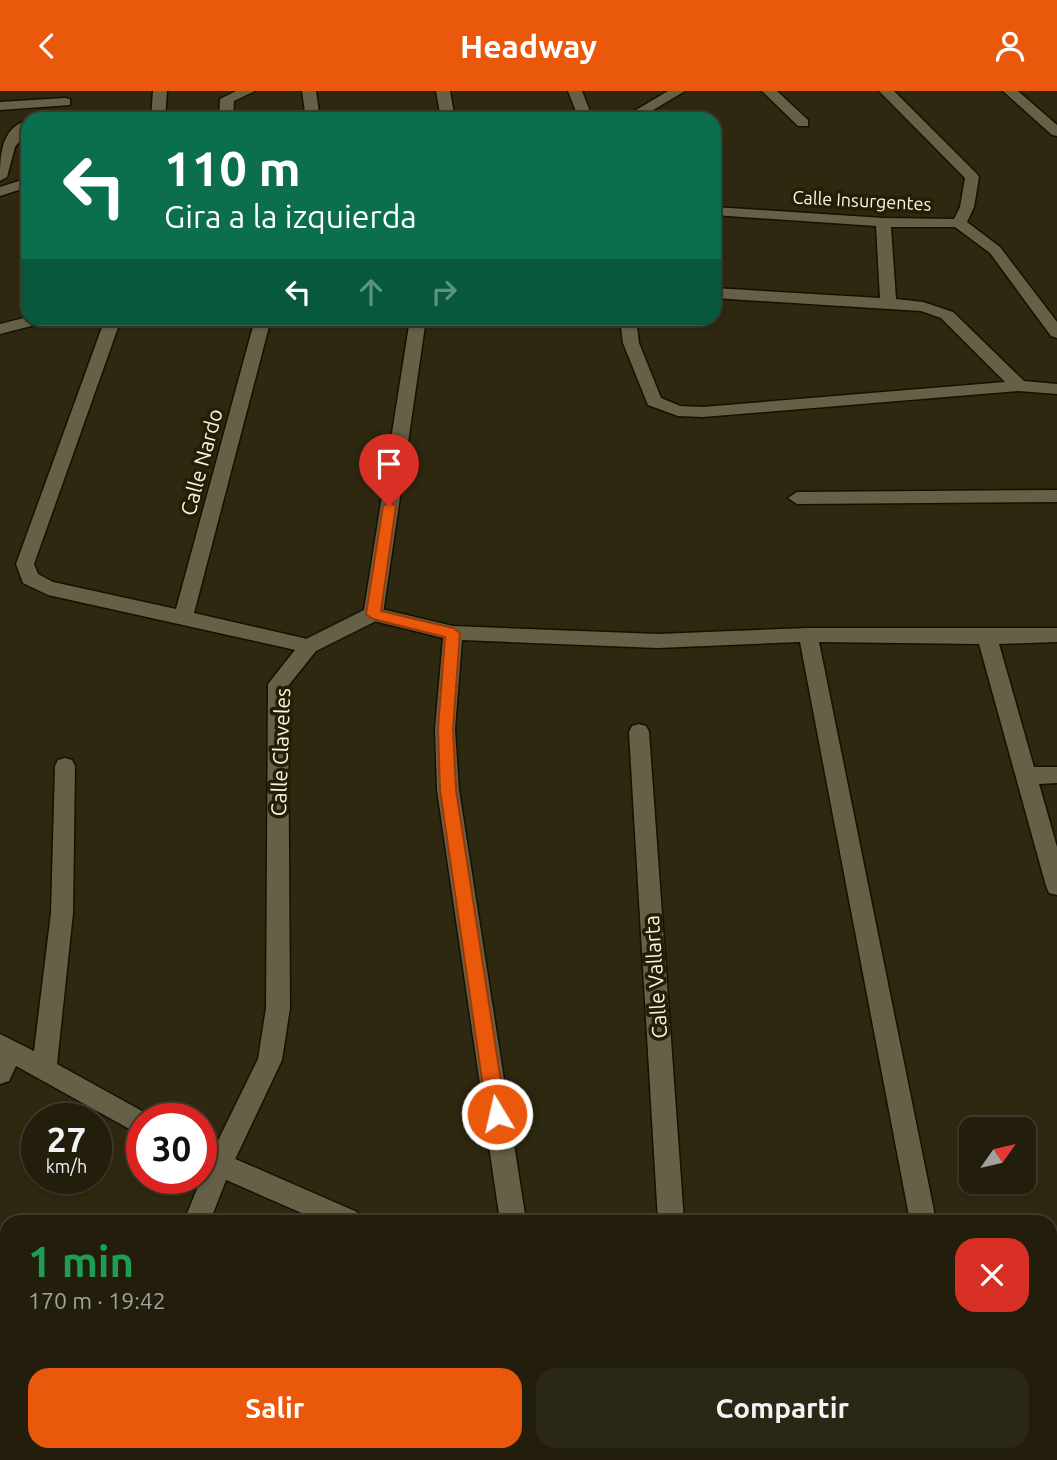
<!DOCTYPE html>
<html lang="es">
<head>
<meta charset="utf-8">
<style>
	:root { --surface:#221e0b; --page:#2a2714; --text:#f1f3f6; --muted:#a2a29d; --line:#3f3c2c; --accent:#ea580c }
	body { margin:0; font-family:Ubuntu,sans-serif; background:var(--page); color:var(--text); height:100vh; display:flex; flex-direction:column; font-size:26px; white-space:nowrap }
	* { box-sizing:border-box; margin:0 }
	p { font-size:23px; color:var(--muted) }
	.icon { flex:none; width:38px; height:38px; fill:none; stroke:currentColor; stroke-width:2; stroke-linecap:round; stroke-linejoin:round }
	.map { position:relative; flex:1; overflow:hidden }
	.side { position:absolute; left:0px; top:1124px; width:1057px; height:247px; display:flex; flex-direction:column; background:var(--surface); border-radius:21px 21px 0 0; box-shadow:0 2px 5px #0004,0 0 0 2px var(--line) }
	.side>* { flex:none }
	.guide { position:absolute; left:21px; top:21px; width:700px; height:214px; border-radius:21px; box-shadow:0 2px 5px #0004,0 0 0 2px var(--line); background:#0b6e4f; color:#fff; overflow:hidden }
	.needle { width:46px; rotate:56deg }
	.fabs { position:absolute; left:959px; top:1026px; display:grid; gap:14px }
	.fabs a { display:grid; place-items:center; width:77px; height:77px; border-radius:14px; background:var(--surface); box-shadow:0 2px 5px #0004,0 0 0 2px var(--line); font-size:35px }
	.speed { position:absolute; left:21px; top:1012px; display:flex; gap:14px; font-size:35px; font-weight:700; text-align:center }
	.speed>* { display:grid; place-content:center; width:91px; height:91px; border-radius:50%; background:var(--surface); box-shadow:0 2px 5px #0004,0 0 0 2px var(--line); line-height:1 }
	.speed small { font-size:18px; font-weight:400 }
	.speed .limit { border:10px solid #d22; background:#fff; color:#111 }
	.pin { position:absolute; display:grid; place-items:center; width:60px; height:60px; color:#fff; margin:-72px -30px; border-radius:50% 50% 50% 0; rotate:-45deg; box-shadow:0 0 7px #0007 }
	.pin .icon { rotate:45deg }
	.me { position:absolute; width:77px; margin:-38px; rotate:351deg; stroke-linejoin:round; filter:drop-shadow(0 0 5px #0008) }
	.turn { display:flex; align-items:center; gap:24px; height:147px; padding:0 28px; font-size:32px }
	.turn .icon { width:91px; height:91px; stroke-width:2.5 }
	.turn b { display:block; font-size:49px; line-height:60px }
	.lanes { display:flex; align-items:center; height:66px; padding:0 28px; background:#0003; justify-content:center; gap:35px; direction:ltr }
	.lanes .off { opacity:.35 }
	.round { display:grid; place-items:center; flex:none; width:74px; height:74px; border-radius:21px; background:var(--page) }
	.summary { display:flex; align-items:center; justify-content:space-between; height:119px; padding:0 28px }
	h1 { font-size:42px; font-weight:600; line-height:52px; color:#1e9e55 }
	.cta { display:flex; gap:14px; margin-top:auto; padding:14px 28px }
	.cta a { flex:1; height:80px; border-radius:21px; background:var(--accent); color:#fff; font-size:28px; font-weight:600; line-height:80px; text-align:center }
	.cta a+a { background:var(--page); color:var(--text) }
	header { display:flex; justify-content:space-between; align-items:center; height:91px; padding:0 28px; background:var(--accent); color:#fff; font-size:32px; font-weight:600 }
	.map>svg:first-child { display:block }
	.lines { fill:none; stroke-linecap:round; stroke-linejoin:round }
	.street-casing { stroke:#151100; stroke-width:3 }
	.secondary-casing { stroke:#151100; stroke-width:3 }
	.street { fill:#656046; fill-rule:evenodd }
	.secondary { fill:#656046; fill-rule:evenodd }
	.route { fill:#ea580c; stroke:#983908; stroke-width:2 }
	.labels { text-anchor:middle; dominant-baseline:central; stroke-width:7; stroke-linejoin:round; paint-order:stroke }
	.far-street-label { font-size:18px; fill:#f7f4e5; stroke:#231f05 }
	.street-label { font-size:21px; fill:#f7f4e5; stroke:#231f05 }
</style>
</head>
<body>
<header><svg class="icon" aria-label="back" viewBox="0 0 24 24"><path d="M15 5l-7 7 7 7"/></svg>Headway<svg class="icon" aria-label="person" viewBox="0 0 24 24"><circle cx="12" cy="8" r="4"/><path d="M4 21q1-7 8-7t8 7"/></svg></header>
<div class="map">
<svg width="1057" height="1369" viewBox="0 0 1057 1369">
	<rect width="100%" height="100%" fill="#2d280f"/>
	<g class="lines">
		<defs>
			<g id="street">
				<polygon points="153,0 167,0 165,28 151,28"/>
				<polygon points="236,0 255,0 234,10 233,28 219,28 220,8"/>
				<polygon points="302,0 316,0 320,28 306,28"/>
				<polygon points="436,0 450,0 455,28 441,28"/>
				<polygon points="762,0 777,0 808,29 808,35 798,35"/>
				<polygon points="879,0 894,0 977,83 979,86 974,116 967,131 1000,156 1057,231 1057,247 1051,245 990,162 955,136 891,136 896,208 923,211 953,221 1024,290 1057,293 1057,303 1019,300 703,326 678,325 648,314 623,252 620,228 636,228 639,252 661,307 680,315 703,316 1005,291 941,227 921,220 714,207 714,197 880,207 876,135 714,124 714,116 883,127 954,128 960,116 965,87"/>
				<polygon points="1003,0 1018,0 1057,34 1057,45 1052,44"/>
				<polygon points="65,7 70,8 70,14 0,19 0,11"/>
				<path d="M28,29V39L15,56L7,86L0,90C0,66 0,37 28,29Z"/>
				<polygon points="28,87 28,96 0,105 0,96"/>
				<polygon points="28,226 49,228 47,231 0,243 0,233"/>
				<polygon points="105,228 121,228 34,473 38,483 53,491 176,518 255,228 271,228 194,522 316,550 319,555 316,560 309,562 48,504 23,492 16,473"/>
				<polygon points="1057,399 1057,411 797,413 788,407 797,401"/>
				<polygon points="373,516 453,535 658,543 808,537 1057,537 1057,551 999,553 1034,676 1057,676 1057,692 1039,693 1057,756 1057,804 1049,802 1046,795 979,553 819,551 936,1130 910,1130 800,551 658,557 462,549 455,638 459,699 526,1130 500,1130 437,699 435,638 443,547 366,528 363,523 366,518"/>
				<polygon points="639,633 646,635 649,641 684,1130 658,1130 629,641 632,635"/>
				<polygon points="65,667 72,669 75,675 73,822 57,973 151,1025 152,1027 142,1027 142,1045 16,975 9,990 0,993 0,943 34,960 51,822 55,675 58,669"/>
				<polygon points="201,1053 357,1121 361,1130 320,1130 201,1078"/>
				<rect x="1050" y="1200" width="7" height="28"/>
				<polygon points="355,1363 383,1363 381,1369 353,1369"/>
				<polygon points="640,1363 668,1363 667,1369 639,1369"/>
			</g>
			<g id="secondary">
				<polygon points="568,0 582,0 593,28 579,28"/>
				<polygon points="668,0 685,0 638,28 621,28"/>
				<polygon points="410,228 426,228 383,523 380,528 316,560 288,595 290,917 282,969 230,1079 210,1130 184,1130 210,1066 258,968 266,917 268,593 302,550 364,519"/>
				<polygon points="88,1363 117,1363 115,1369 86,1369"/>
			</g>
		</defs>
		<use href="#street" class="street-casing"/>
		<use href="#secondary" class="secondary-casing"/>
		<use href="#street" class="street"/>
		<use href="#secondary" class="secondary"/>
	</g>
	<polygon class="route" points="389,411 396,415 381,520 453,537 460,542 453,638 456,699 506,1023 503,1029 497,1031 490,1029 487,1023 440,699 438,638 445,546 373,528 366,523 383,415"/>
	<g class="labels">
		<g class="far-street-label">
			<text transform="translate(862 109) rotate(3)">Calle Insurgentes</text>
		</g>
		<g class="street-label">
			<text transform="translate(201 371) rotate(-75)">Calle Nardo</text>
			<text transform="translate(280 661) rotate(-88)">Calle Claveles</text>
			<text transform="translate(655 886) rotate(-94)">Calle Vallarta</text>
		</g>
	</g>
</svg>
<div class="fabs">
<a><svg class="needle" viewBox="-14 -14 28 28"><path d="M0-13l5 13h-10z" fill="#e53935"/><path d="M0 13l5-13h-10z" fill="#a2a29d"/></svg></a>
</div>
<div class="speed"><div>27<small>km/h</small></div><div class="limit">30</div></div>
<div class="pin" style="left:389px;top:415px;background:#d93025"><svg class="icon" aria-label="arrive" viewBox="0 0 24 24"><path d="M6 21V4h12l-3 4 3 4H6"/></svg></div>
<svg class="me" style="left:497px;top:1023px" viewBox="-20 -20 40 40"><circle r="17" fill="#ea580c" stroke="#fff" stroke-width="3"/><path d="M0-11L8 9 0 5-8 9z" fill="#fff"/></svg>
<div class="guide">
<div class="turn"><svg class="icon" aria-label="left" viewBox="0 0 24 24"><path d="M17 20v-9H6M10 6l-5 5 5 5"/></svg><div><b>110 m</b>Gira a la izquierda</div></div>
<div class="lanes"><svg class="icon" aria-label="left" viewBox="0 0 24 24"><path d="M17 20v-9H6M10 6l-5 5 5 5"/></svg><svg class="icon off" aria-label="ahead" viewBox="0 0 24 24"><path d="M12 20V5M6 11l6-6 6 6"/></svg><svg class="icon off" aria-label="right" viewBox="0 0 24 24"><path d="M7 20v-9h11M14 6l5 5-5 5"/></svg></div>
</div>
<section class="side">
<div class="summary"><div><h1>1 min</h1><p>170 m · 19:42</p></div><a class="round" style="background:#d93025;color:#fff"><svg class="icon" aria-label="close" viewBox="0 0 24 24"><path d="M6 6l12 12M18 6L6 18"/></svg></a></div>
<div class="cta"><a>Salir</a><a>Compartir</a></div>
</section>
</div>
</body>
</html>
